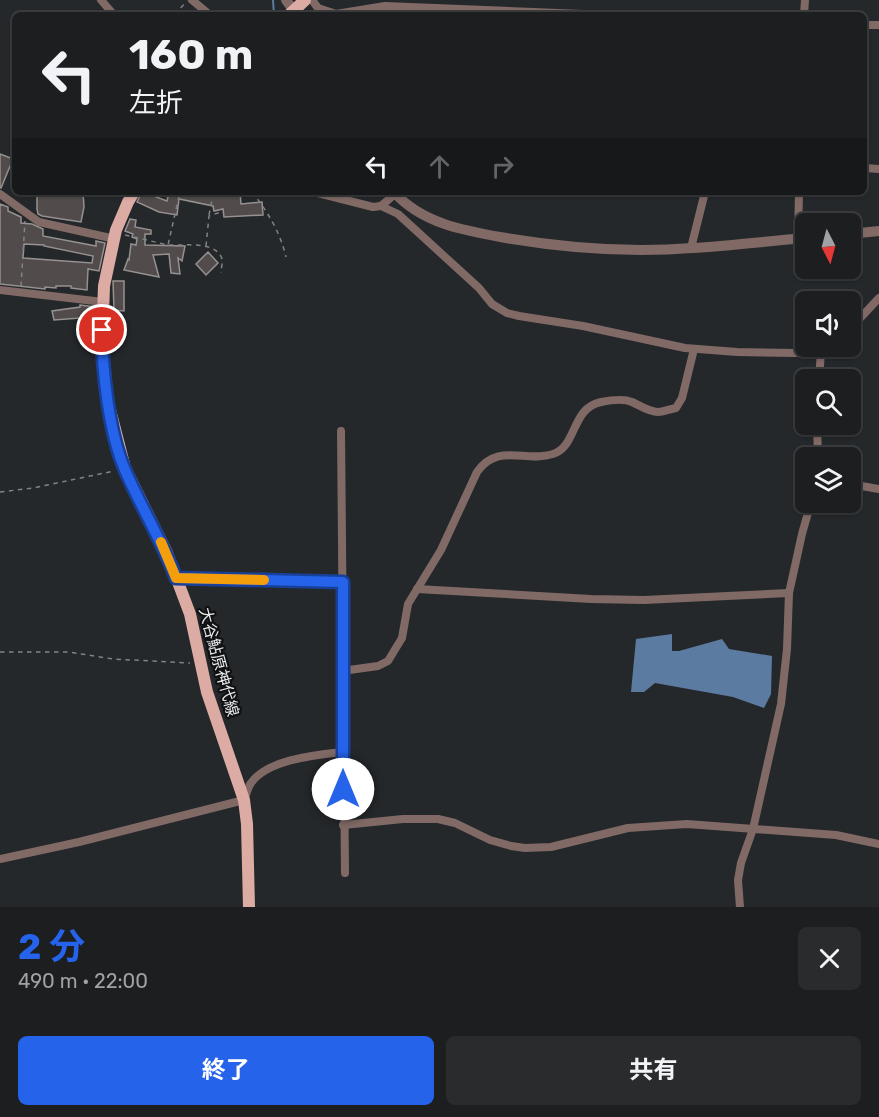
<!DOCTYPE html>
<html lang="ja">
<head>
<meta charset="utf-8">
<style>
	:root { --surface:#1c1e20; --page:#292b2d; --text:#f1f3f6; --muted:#a0a2a5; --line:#3a3c3e; --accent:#2563eb }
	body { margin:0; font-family:Rubik,"Noto Sans JP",sans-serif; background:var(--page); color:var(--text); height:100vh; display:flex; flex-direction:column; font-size:22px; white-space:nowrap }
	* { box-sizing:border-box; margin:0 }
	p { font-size:20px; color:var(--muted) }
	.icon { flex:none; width:33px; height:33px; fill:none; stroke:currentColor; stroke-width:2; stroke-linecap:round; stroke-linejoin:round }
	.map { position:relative; height:907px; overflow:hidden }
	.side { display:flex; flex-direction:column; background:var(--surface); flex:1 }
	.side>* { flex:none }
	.top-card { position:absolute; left:12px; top:12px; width:855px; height:183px; border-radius:9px; box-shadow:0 2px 4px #0004,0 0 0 2px var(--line); background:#1c1e20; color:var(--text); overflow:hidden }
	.needle { width:39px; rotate:174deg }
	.buttons { position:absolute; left:795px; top:213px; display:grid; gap:12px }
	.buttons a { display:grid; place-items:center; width:66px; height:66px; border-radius:9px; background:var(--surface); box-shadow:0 2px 4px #0004,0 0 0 2px var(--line); font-size:30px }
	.pin { position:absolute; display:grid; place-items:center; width:51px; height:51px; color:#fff; margin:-26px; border:3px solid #fff; border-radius:50%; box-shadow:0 2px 6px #0007 }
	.me { position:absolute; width:66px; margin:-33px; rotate:0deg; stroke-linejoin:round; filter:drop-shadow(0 0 4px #0008) }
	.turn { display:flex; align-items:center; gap:21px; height:126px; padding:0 18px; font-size:27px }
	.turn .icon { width:78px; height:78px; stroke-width:2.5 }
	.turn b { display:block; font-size:42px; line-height:51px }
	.lanes { display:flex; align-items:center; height:57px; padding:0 18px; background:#0003; justify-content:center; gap:30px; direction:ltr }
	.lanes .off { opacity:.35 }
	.round { display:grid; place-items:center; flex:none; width:63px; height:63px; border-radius:9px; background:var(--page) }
	.headline { display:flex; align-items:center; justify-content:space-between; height:102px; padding:0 18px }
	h1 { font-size:36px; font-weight:700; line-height:45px; color:var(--accent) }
	.primary-button { display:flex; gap:12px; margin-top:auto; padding:12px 18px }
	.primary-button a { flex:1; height:69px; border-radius:9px; background:var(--accent); color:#fff; font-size:24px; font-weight:700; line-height:69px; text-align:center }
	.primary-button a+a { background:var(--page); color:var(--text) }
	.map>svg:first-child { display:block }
	.water { fill:#5c7ba1 }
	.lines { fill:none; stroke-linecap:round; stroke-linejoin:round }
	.stream { stroke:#5c7ba1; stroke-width:2 }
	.building { fill:#514c4b; stroke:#969190; stroke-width:1.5; fill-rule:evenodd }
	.path { stroke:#818385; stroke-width:1.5; stroke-dasharray:4.5 4.5; stroke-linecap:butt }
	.minor { stroke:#816a66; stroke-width:8 }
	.tertiary { stroke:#816a66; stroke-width:10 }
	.primary { stroke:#dcaca4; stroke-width:12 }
	.route-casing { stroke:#184099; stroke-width:15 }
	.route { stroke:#2563eb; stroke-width:10 }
	.slow { stroke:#f59e0b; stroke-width:10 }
	.labels { text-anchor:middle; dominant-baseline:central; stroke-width:4.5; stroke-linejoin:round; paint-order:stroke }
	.street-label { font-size:16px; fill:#e7e9ea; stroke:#101112 }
</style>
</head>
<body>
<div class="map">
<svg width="879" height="907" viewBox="0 0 879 907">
	<rect width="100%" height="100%" fill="#25282b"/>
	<polygon class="water" points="672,634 672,651 679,651 722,639 729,649 772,656 771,694 764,708 733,697 655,683 644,692 631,692 636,639"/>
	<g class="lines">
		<polyline class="stream" points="273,0 274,15"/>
	</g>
	<g class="building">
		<polygon points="0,154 13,159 1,188 0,188"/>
		<polygon points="37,192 83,192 84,207 81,222 42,216 38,214 37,209"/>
		<polygon points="142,192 152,192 151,195 167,201 168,197 161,195 161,192 240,192 241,204 262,202 263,215 224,217 223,209 214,211 213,206 179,199 177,215 159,212 137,202"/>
		<path d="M0,204L8,207V211L21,217V223L32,224L43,229V236L96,246V241L105,243L99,271L88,269L87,290L71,288V286H56V288L45,287V289L0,284ZM24,244L44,245V246L93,256L92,263L23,258Z"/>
		<polygon points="130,219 136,220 135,227 151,230 151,234 145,234 145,245 185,246 182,261 178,258 180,274 171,273 169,254 153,255 159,277 124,270 128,259 129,260 131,244 136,245 137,239 132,237 133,234 125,231"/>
		<polygon points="208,252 218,263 206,275 196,264"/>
		<polygon points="113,281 124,281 124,311 114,310"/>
		<polygon points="80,305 95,307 94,322 80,322 80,318 54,320 52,311 80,307"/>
	</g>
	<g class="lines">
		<g class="path">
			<polyline points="175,15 185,3"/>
			<path d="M252,192C268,212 280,232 286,257"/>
			<polyline points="209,215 212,200"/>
			<polyline points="125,235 168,245 180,192"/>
			<path d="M169,245C183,246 216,240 222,259C223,262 221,269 221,273"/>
			<polyline points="206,246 209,216 221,212"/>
			<polyline points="21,286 25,221"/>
			<polyline points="0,492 33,488 114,471"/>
			<polyline points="0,652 69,652 113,659 190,663"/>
		</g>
		<g class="minor">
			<polyline points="101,0 114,15"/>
			<polyline points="192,0 210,15"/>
			<polyline points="312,0 318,8 336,14 385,6 608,15"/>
			<polyline points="804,15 805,0"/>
			<polyline points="864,25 879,25"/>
			<polyline points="864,168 879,169"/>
			<polyline points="314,192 373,207 381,206 395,194"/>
			<polyline points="0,194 39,222 115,239"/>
			<polyline points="381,206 398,214 479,288 492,304 507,313 519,316 583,326 685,348 737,352 795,353 821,351 831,346"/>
			<polyline points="798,239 799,192"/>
			<polyline points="691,248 705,192"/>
			<polyline points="0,290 103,302"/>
			<polyline points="850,329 879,298"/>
			<polyline points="819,380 821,351"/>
			<polyline points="817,424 818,458"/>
			<polyline points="341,431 345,873"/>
			<polyline points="850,484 879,489"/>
			<polyline points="176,578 343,582"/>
			<polyline points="417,589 591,599 644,600 789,593"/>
			<path d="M342,671L378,666L388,661L402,638L408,604L441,550L477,472C498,442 525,463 553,454C577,447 571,408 601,402C611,400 623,398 632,402C639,405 649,412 658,412C663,412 670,409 676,408L682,398L694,349"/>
			<polyline points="343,825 403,819 438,819 455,823 490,840 511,846 525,848 551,847 628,828 687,824 836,835 879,844"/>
			<path d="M0,859L79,842L244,800C246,795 248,787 251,783C268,759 317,755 343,752"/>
			<polyline points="740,907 738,880 741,863 753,829 781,704 787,649 789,593 802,534 811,502"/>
		</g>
		<g class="tertiary">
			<polyline points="286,0 297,15"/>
			<path d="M394,192C422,224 466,231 506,238C566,248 630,253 692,248C730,246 768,241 806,238"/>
			<polyline points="850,234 879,231"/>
		</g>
		<g class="primary">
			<polyline points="289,15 305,0"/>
			<polyline points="134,192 128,202 116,230 104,286 102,342 108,402 125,468 167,553 190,614 207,692 244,800 247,824 249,907"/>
		</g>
	</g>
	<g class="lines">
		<defs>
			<path id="route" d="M102,330C102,370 109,433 125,470C141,507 162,541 176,578L343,582V789"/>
		</defs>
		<use href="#route" class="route-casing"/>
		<use href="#route" class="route"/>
		<polyline class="slow" points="161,542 176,578 264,580"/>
	</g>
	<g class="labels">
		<g class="street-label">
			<text transform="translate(219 662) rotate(75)">大谷鮎原神代線</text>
		</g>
	</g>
</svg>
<div class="buttons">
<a><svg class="needle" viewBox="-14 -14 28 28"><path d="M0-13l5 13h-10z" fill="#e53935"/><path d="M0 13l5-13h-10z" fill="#a0a2a5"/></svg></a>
<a><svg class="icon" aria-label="sound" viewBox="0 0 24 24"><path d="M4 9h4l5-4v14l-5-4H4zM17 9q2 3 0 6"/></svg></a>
<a><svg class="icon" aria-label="search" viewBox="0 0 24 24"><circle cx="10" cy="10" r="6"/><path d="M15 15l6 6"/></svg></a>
<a><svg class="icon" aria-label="layers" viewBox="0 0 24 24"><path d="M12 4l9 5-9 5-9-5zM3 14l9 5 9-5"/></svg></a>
</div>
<div class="pin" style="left:102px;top:330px;background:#d93025"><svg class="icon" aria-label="arrive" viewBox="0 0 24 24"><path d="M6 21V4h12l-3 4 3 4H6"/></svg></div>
<svg class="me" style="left:343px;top:789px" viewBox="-20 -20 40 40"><circle r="19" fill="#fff"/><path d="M0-13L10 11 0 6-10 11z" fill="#2563eb"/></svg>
<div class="top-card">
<div class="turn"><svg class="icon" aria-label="left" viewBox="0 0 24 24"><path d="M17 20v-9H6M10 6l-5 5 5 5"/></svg><div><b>160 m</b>左折</div></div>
<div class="lanes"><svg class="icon" aria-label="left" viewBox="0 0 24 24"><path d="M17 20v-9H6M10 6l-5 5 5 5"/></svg><svg class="icon off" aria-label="ahead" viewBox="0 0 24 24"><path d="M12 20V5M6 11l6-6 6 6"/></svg><svg class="icon off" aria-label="right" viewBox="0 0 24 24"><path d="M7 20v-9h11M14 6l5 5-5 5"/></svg></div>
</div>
</div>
<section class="side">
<div class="headline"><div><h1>2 分</h1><p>490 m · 22:00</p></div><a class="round"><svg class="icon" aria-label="close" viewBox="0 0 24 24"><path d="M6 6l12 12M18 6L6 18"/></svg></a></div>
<div class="primary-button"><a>終了</a><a>共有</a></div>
</section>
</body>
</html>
